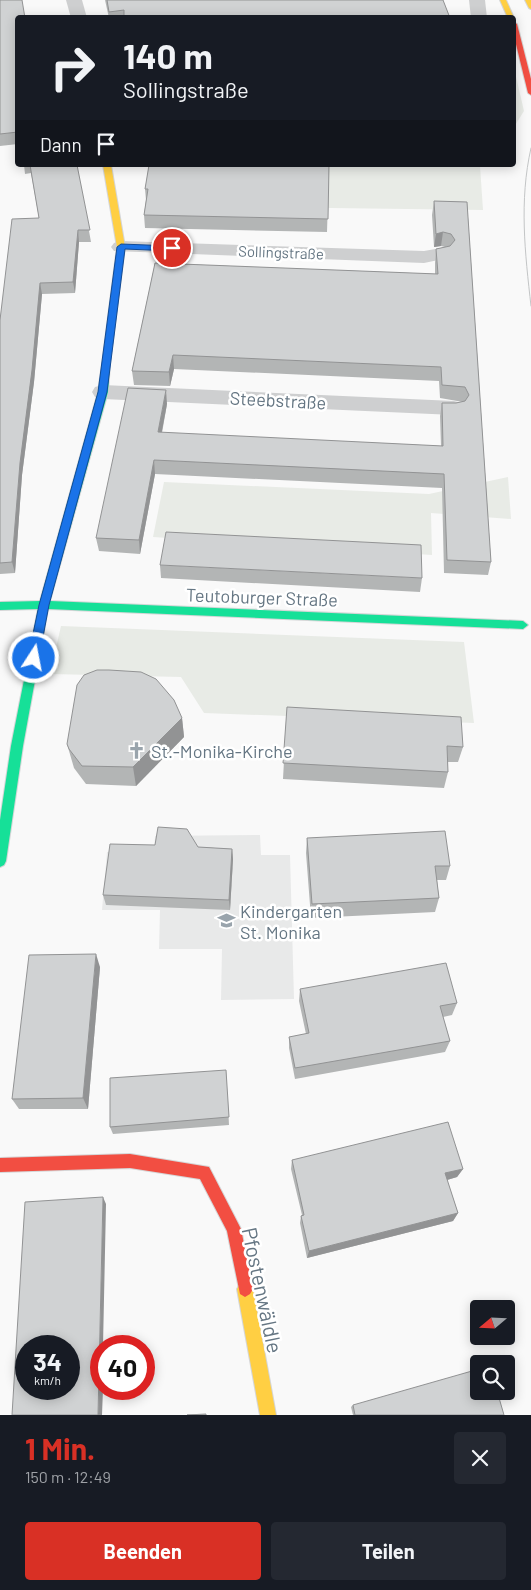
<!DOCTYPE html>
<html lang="de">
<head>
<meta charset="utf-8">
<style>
	:root { --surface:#171b24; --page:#242831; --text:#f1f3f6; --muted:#9ea1a6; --accent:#d93025 }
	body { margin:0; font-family:Barlow,sans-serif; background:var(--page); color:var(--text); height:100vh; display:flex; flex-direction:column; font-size:19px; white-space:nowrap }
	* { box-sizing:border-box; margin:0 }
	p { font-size:16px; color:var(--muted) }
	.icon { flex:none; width:28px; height:28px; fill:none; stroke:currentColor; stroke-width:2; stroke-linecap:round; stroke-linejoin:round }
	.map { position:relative; height:1415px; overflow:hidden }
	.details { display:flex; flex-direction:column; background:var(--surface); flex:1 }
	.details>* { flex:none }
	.banner { position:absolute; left:15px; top:15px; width:501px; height:152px; border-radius:5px; box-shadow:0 2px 12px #0003; background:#171b24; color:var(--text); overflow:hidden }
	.needle { width:32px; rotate:251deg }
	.buttons { position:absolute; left:470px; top:1300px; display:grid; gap:10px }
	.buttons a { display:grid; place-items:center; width:45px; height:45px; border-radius:5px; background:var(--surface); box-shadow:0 2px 12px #0003; font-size:25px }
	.speed { position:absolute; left:15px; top:1335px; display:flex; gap:10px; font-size:25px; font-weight:700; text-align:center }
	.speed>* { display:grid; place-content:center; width:65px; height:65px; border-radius:50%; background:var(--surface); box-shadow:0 2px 12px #0003; line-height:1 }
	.speed small { font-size:12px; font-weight:400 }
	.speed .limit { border:8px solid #d22; background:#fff; color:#111 }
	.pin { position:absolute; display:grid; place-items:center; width:42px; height:42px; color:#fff; margin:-21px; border:2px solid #fff; border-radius:50%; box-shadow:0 1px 5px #0007 }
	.me { position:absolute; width:55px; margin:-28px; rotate:11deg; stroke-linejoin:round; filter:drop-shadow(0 0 4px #0008) }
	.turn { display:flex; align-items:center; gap:18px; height:105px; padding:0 25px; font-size:22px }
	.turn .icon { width:65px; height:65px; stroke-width:2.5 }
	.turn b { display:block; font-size:35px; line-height:42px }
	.then { display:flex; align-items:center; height:48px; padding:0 25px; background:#0003; gap:10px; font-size:19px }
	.round { display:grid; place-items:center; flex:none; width:52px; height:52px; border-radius:5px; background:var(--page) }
	.headline { display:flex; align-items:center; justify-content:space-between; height:85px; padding:0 25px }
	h1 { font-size:30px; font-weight:700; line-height:38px; color:var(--accent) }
	.button { display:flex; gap:10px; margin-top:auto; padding:10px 25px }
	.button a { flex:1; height:58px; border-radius:5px; background:var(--accent); color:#fff; font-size:20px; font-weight:700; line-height:58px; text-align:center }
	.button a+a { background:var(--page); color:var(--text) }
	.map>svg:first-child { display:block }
	.built { fill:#e8e9e9 }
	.green { fill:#e8ebe6 }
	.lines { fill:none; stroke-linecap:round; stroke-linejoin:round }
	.fast-casing { stroke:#d5d6d7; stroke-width:2 }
	.slow-casing { stroke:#d5d6d7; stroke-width:2 }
	.jam-casing { stroke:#d5d6d7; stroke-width:2 }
	.street { fill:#cecfd0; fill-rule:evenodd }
	.fast { fill:#16e098; fill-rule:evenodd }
	.slow { fill:#ffcf43; fill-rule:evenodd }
	.jam { fill:#f24e42; fill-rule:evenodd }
	.tram { stroke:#c3c5c6; stroke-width:1 }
	.wall { fill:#b3b5b5 }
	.shaded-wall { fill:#929394 }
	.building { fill:#d0d2d3; stroke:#929394; fill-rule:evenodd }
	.route { fill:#1a73e8; stroke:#114b97 }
	.labels { text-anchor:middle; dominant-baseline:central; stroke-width:5; stroke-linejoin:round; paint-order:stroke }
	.far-street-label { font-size:15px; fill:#657683; stroke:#fff }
	.street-label { font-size:18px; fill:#657683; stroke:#fff }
	.poi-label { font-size:18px; fill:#657683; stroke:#fff; text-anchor:start }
	.near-street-label { font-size:21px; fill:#657683; stroke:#fff }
</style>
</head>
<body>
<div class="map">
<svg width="531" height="1415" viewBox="0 0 531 1415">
	<rect width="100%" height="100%" fill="#f9f9f9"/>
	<polygon class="built" points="260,835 261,855 290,855 294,999 221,1000 222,949 159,949 160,910 102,910 107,852 154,852 155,836"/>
	<g class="green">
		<polygon points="514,68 524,111 514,127"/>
		<polygon points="266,165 480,166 483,210 174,206"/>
		<polygon points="508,477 511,519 431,513 432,555 153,537 164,482 429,494"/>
		<polygon points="61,626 464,642 474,723 204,713 181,677 50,674"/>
	</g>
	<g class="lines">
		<defs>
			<polygon id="fast" points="106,361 110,364 108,392 50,601 523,621 528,625 523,629 48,609 23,746 6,861 4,865 0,867 0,820 11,746 38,609 0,610 0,602 40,601 98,392 102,364"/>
			<g id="slow">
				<polygon points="500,0 506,0 514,18 514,19 508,18"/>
				<polygon points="525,0 531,0 531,9 529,8"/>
				<polygon points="103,165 111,165 125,247 110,364 106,367 102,364 117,247"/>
				<polygon points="245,1281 250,1284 253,1289 276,1415 260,1415 237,1289 240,1284"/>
			</g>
			<g id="jam">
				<polygon points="514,22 517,24 531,79 531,95 528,93 514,36"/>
				<polygon points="130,1154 209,1167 241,1229 253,1289 250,1294 245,1297 240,1294 227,1231 200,1179 130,1168 0,1172 0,1158"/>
			</g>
		</defs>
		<use href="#fast" class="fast-casing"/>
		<use href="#slow" class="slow-casing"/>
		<use href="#jam" class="jam-casing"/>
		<g class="street">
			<polygon points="66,0 82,0 87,18 71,18"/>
			<polygon points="469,0 485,0 487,18 471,18"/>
			<polygon points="121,241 424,251 441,248 448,250 451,254 448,258 424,263 114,251 111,247 114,243"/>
			<polygon points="103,385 454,401 462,403 465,408 462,413 454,415 103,399 95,397 92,392 95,387"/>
		</g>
		<use href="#fast" class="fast"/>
		<use href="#slow" class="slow"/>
		<use href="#jam" class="jam"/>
		<path class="tram" d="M531,148C519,201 525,253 531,306"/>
	</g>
	<g class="wall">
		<polygon points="0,0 18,18 18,144 0,146"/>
		<polygon points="105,0 443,0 450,18 109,18"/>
		<polygon points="24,165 77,165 91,242 79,242 75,293 42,294 34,382 22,475 15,573 0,574 0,320 39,218 31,173 25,174"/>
		<polygon points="141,165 329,165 327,232 145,228 144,215 146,200 145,189 149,167 141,166"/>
		<polygon points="434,201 467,202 491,562 488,575 444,573 442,488 155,474 140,554 99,551 96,538 167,404 162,433 441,446 440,416 442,403 456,403 463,402 440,398 439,381 174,369 170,386 134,385 132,371 155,263 435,274 435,263 436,249 445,247 441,246 434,247 432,215"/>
		<polygon points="160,565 422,578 420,592 161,578"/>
		<polygon points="287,707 463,747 458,762 448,762 448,772 444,788 283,779"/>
		<polygon points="182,718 184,737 136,786 86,784 74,768 67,744"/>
		<polygon points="307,838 450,866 446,880 437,880 439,898 435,912 311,918 306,853"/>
		<polygon points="198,847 232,849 233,859 230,910 106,905 103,895"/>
		<polygon points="100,967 88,1109 19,1109 12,1099"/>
		<polygon points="300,989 457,1003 452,1015 443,1017 450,1041 445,1052 295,1079 289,1048 289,1037 306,1034 299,1001"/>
		<polygon points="226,1070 229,1125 113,1134 110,1127"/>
		<polygon points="292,1160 463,1169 457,1177 447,1180 458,1213 453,1221 307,1258 300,1223 301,1216 302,1215 291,1169"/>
		<polygon points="353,1405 504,1415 353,1415 351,1407"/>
	</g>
	<g class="shaded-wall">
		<polygon points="78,230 79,242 75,293 73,282"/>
		<polygon points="443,232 441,246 434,247 436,234"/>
		<polygon points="40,283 42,294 34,382 22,475 15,573 12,562 20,463"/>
		<polygon points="173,355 174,369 170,386 169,372"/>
		<polygon points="166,390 167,404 159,446 158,432"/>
		<polygon points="154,460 155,474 140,554 139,540"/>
		<polygon points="182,718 184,737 136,786 133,767"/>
		<polygon points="232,849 233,859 230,910 229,900"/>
		<polygon points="96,954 100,967 88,1109 83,1098"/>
		<polygon points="463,1169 457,1177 440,1182 445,1173"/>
		<polygon points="103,1197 106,1204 103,1346 101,1346 101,1389 103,1389 102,1415 98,1415"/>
		<polygon points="458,1213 453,1221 307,1258 309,1251"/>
	</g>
	<g class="building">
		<polygon points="0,0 22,0 25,18 18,18 18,132 0,134"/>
		<polygon points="107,0 443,0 450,18 124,18 124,10 109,12"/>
		<polygon points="30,165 77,165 90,230 78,230 73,282 40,283 32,370 20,463 12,562 0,563 0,320 12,219 39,218"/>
		<polygon points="149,165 329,165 328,219 144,215 148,189 145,189"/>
		<polygon points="434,201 467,202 491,562 447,560 444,474 154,460 139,540 96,538 128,388 166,390 158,432 443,446 442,403 456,403 465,401 469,395 465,387 442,385 441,367 173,355 169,372 132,371 155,263 438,274 436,249 450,246 455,240 451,234 443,232 436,234"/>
		<polygon points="166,532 421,545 422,578 160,565"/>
		<polygon points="97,670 109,670 141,672 156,679 174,700 182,718 133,767 82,766 69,749 67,744 77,685 84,675"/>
		<polygon points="287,707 461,717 463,747 447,746 448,772 283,763"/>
		<polygon points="158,827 187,829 198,847 232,849 229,900 103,895 110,844 155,845"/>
		<polygon points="445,831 450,866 435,866 439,898 312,904 307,838"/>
		<polygon points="96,954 83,1098 12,1099 29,955"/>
		<polygon points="446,963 457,1003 440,1006 450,1041 295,1068 289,1037 309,1033 300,989"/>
		<polygon points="226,1070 229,1117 110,1127 110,1078"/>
		<polygon points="448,1122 463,1169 445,1173 458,1213 309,1251 301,1216 304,1215 292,1160"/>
		<path d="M103,1197L98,1415H12L25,1202ZM26,1346H69V1389H26Z"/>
		<polygon points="479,1369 479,1391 497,1391 504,1415 355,1415 353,1405"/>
		<polygon points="206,1414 206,1415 187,1415"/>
	</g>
	<polygon class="route" points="121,244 172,246 176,248 172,251 125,249 107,392 49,605 39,658 34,663 28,658 39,605 98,392 117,247"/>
	<defs>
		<symbol id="church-bare" viewBox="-9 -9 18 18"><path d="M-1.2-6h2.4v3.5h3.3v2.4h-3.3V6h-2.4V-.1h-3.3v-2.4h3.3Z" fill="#99a4ac" stroke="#fff" stroke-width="2.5" paint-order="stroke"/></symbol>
		<symbol id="school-bare" viewBox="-9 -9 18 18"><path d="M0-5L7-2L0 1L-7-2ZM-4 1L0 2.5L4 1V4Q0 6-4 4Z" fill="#99a4ac" stroke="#fff" stroke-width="2.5" paint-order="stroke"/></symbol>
	</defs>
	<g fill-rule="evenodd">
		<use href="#church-bare" x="124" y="738" width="25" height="25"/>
		<use href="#school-bare" x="214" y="908" width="25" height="25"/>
	</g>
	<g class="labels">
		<g class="far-street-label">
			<text transform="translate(281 252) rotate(2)">Sollingstraße</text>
		</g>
		<g class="street-label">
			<text transform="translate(278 400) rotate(3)">Steebstraße</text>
			<text transform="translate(262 597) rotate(2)">Teutoburger Straße</text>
		</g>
		<g class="poi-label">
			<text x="151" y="751">St.-Monika-Kirche</text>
			<text x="240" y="911">Kindergarten<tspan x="240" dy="21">St. Monika</tspan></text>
		</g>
		<g class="near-street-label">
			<text transform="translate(263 1290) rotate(78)">Pfostenwäldle</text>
		</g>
	</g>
</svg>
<div class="buttons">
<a><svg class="needle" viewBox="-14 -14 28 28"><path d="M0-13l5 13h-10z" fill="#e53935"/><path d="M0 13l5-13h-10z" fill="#9ea1a6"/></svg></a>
<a><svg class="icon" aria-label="search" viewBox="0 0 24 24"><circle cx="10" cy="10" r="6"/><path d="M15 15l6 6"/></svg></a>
</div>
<div class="speed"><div>34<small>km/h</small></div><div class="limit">40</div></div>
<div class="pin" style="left:172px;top:248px;background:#d93025"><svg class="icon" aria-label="arrive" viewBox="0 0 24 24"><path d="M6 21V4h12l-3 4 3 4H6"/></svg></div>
<svg class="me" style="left:34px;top:658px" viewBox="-20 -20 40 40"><circle r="17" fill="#1a73e8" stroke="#fff" stroke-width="3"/><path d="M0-11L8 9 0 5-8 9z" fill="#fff"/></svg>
<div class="banner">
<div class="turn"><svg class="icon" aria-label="right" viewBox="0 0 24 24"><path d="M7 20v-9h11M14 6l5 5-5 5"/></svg><div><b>140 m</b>Sollingstraße</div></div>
<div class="then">Dann<svg class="icon" aria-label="arrive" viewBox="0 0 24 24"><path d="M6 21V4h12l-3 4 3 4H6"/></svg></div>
</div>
</div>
<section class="details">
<div class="headline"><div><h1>1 Min.</h1><p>150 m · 12:49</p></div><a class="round"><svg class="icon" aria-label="close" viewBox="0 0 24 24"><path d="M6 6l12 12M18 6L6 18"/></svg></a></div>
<div class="button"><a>Beenden</a><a>Teilen</a></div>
</section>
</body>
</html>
